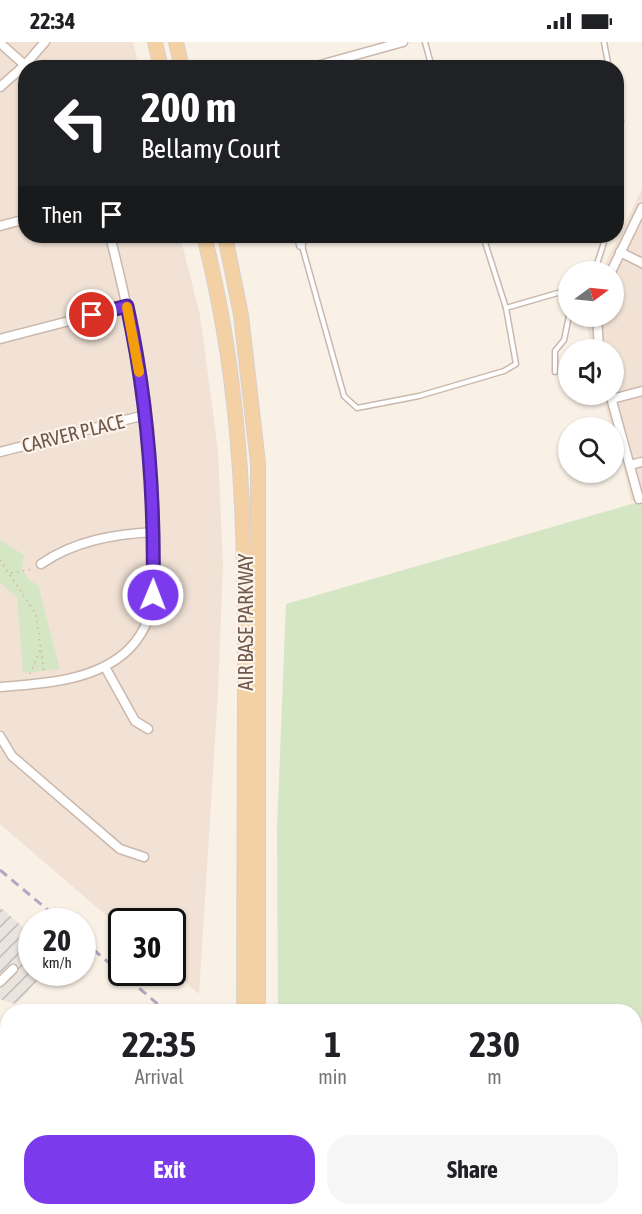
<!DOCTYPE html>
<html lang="en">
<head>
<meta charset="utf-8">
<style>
	:root { --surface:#fff; --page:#f6f6f6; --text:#202124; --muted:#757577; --accent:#7c3aed }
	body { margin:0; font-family:"Asap Condensed",sans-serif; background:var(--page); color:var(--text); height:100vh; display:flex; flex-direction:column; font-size:22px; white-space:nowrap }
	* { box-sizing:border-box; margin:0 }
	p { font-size:20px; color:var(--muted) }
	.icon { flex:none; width:33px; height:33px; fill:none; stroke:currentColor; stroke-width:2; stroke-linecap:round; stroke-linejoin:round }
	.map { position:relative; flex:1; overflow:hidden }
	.panel { position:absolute; left:0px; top:962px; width:642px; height:212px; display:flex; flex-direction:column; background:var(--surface); border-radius:24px 24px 0 0; box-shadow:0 2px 4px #0004 }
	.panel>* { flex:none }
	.banner { position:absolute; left:18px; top:18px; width:606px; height:183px; border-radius:24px; box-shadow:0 2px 4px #0004; background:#202124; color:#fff; overflow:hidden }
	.needle { width:39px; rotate:75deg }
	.fabs { position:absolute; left:558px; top:219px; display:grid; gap:12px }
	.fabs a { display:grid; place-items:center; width:66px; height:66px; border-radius:50%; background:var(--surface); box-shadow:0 2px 4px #0004; font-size:30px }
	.speed { position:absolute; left:18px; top:866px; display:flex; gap:12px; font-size:30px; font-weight:700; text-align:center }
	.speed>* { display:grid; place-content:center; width:78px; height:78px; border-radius:50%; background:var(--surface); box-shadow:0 2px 4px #0004; line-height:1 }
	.speed small { font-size:15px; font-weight:400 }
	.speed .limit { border:3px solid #111; border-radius:9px; background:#fff; color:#111 }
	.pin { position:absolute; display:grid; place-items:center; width:51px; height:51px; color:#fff; margin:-26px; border:3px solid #fff; border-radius:50%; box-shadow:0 2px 6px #0007 }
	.me { position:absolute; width:66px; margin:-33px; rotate:1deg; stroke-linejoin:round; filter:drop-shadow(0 0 4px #0008) }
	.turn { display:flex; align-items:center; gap:21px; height:126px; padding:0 24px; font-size:27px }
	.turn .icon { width:78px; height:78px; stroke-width:2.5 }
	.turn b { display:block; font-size:42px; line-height:51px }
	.then { display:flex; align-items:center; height:57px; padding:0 24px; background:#0003; gap:12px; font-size:22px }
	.eta { display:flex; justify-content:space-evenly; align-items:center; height:102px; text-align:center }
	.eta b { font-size:36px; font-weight:700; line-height:42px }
	.cta { display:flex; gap:12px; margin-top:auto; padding:12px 24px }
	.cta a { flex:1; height:69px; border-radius:24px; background:var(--accent); color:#fff; font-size:24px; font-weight:700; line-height:69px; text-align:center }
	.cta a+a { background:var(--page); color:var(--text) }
	.status { display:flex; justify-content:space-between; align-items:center; height:42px; padding:0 30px; background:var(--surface); direction:ltr }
	.status svg { height:16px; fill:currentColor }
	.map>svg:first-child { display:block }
	.residential { fill:#f1e2d5 }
	.industrial { fill:url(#industrial-furrows) }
	.green { fill:#d5e6c5 }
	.wetland { fill:url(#wetland-marsh) }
	.water { fill:#bcdee2; stroke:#a3ced3; stroke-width:1.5 }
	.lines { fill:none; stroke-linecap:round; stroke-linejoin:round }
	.stream { stroke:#a3ced3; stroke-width:3 }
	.lane-casing { stroke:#cbb8ad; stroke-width:7 }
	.street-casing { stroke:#cbb8ad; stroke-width:11 }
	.primary-casing { stroke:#d7d0cd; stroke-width:16 }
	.path { stroke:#d2b2a3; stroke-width:1.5; stroke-dasharray:1.5 4.5; stroke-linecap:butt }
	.lane { stroke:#fff; stroke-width:4 }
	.street { stroke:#fff; stroke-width:8 }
	.primary { stroke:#f3d1a4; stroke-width:14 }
	.rail { stroke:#b3a5c3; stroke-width:3; stroke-dasharray:9 6; stroke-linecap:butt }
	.route-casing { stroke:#51269a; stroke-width:15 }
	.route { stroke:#7c3aed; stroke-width:10 }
	.slow { stroke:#f59e0b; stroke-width:10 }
	.labels { text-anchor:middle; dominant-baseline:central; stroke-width:4.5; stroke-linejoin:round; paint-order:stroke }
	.street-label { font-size:20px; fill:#71584d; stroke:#fdf5eb }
</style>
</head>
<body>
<div class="status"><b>22:34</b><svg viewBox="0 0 49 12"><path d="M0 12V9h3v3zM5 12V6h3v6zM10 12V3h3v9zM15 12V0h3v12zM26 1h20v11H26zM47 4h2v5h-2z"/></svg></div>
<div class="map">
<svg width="642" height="1172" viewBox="0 0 642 1172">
	<defs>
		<pattern id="industrial-furrows" width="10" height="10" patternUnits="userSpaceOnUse" patternTransform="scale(1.5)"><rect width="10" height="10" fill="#eae4df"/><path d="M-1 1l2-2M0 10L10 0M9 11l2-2" fill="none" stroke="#c2bcb7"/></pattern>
		<pattern id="wetland-marsh" width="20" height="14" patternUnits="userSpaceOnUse" patternTransform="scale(1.5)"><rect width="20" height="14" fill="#d5e6c5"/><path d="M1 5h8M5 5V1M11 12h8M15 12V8" fill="none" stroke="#b1bda2"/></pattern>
	</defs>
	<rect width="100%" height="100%" fill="#faf1e6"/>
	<g class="residential">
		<polygon points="0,0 133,0 139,25 26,26 26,194 180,194 200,273 218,408 223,523 218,652 199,952 173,929 172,879 122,879 121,886 0,782"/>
		<polygon points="642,147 642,456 631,459 614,386 611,385 602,353 614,352 614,308 590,307 588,282 588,275 614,274 614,230 602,229"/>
	</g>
	<polygon class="industrial" points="0,865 31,892 32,930 44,930 20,959 14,962 0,957"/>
	<g class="green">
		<polygon points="642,459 642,1003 635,1010 634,969 278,969 277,786 286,562"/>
		<polygon points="0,498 24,513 22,527 30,539 38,543 60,627 23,631 17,555 0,541"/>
		<polygon points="432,1166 580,1166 588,1172 440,1172"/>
	</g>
	<polygon class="wetland" points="283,1166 365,1166 372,1172 283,1172"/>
	<polygon class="water" points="642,1003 642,1172 588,1172 580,1166 634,1166 634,1010"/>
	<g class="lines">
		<polyline class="stream" points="353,1172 355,1166"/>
		<defs>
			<g id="lane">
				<polyline points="425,0 432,26"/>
				<polyline points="604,0 609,26"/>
				<polyline points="616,58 621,79 616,90"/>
				<polyline points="483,194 506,266"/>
				<polyline points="302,204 344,354 357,366 419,354 504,329 516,322 506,266 568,248"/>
				<polyline points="591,230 597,222 606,194"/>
				<polyline points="555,330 555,309 564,298 569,274"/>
				<polyline points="0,1002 8,1001"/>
				<polyline points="0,1090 8,1089"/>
				<polyline points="0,1143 8,1142"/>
				<polyline points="172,1172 172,1166"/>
			</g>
			<g id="street">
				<polyline points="0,1 28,26"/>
				<polyline points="309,26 403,0"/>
				<polyline points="0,45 25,23 45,0"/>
				<polyline points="0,184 26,177"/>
				<polyline points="299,194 301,203"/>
				<polyline points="620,210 642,221"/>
				<polyline points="611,230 642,166"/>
				<polyline points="597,274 599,308"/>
				<polyline points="0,297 127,264"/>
				<polyline points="610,352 639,457"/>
				<polyline points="612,357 642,349"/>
				<polyline points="0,410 145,373"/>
				<polyline points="630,423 642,420"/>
				<path d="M41,522C74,499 114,492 154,490"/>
				<polyline points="105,625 135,679 148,687"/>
				<path d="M0,645C42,642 97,639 129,607C137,599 144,588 148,577C156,556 154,531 154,509C156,402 136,296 110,194"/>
				<polyline points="0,694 12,714 120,807 144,815"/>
				<polyline points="0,940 13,927"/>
				<polyline points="0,1008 8,1063"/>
				<polyline points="21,1166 22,1172"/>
			</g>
			<g id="primary">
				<polyline points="155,0 161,26"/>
				<polyline points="176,0 182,26"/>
				<path d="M204,194C244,350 245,492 245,652C245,758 244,863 244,969"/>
				<polyline points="225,194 241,273 258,421 258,969"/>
				<polyline points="244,1166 244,1172"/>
				<polyline points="258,1166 258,1172"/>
			</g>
		</defs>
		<use href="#lane" class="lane-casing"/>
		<use href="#street" class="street-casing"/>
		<use href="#primary" class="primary-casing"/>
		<g class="path">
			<polyline points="0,518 36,572 44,631"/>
			<polyline points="11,531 33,527"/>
			<polyline points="30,632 41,606"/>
		</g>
		<use href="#lane" class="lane"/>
		<use href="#street" class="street"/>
		<use href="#primary" class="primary"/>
		<g class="rail">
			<polyline points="0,828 61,879"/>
			<polyline points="82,898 166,969"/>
			<polyline points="388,1166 396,1172"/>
		</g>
	</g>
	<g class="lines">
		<defs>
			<path id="route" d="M92,273L127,264C148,359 155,455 153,553"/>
		</defs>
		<use href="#route" class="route-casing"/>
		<use href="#route" class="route"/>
		<polyline class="slow" points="127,265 139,330"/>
	</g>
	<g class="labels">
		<g class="street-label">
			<text transform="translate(73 391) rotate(-14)">CARVER PLACE</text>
			<text transform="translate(245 580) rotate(-90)">AIR BASE PARKWAY</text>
		</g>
	</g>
</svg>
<div class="fabs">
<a><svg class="needle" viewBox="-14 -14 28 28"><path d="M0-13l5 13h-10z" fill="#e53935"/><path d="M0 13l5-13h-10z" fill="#757577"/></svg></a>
<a><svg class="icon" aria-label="sound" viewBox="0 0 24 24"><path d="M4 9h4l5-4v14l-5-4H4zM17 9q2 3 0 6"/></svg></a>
<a><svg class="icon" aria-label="search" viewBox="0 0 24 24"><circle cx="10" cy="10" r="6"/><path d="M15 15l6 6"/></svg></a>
</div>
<div class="speed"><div>20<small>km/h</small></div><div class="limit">30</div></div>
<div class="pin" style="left:92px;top:273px;background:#d93025"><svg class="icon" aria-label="arrive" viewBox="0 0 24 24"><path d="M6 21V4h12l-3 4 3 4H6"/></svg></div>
<svg class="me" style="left:153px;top:553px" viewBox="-20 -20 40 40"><circle r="17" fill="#7c3aed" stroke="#fff" stroke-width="3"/><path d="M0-11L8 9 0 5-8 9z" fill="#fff"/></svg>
<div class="banner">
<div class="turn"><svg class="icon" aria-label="left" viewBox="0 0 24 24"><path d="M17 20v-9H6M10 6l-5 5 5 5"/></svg><div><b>200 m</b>Bellamy Court</div></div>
<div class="then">Then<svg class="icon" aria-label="arrive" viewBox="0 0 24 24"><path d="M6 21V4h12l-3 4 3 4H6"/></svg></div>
</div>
<section class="panel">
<div class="eta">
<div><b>22:35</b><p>Arrival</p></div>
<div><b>1</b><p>min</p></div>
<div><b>230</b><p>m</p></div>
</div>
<div class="cta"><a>Exit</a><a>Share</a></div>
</section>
</div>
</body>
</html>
